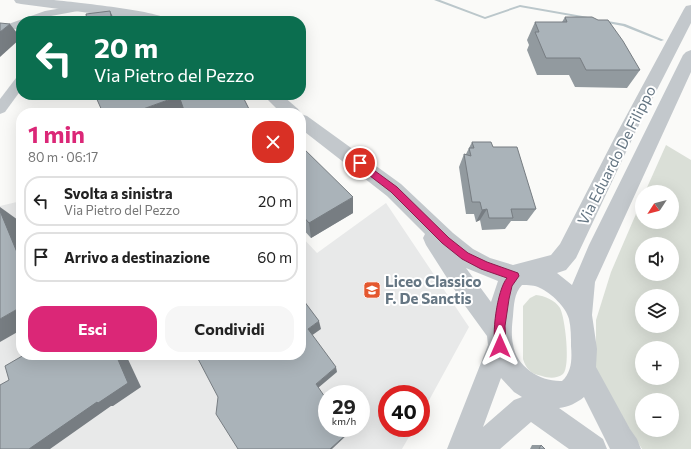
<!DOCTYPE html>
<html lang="it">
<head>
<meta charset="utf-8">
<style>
	:root { --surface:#fff; --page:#f6f6f6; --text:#222; --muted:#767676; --line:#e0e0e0; --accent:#db2777 }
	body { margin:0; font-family:Commissioner,sans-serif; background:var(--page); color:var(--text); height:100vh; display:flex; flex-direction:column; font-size:15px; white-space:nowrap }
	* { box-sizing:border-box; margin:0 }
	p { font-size:13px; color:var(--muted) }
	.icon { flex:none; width:22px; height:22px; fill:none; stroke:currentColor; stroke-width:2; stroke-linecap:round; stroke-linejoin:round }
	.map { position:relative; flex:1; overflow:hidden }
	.details { position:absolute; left:16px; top:108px; width:290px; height:252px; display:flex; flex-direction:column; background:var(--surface); border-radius:16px; box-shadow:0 4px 16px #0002 }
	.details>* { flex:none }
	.hud { position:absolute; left:16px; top:16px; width:290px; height:84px; border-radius:16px; box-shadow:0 4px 16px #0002; background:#0b6e4f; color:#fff; overflow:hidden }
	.needle { width:26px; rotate:234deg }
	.buttons { position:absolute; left:635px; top:185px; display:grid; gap:8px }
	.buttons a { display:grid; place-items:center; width:44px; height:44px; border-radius:50%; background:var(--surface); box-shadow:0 4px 16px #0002; font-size:20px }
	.speed { position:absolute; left:318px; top:385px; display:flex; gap:8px; font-size:20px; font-weight:700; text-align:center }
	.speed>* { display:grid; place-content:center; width:52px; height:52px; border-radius:50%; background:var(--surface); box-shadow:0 4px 16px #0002; line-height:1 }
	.speed small { font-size:10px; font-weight:400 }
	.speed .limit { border:6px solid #d22; background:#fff; color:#111 }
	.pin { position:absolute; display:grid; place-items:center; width:34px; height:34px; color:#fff; margin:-17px; border:2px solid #fff; border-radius:50%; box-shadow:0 1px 4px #0007 }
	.me { position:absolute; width:44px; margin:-22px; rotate:0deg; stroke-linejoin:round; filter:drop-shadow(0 0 3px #0008) }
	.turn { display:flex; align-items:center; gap:14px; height:84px; padding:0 12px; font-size:18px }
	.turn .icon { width:52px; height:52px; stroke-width:2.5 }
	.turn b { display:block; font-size:28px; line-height:34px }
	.round { display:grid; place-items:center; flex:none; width:42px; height:42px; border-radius:16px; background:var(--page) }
	.head { display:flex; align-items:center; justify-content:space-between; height:68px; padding:0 12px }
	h1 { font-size:24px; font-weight:700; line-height:30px; color:var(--accent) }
	.primary-button { display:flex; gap:8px; margin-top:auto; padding:8px 12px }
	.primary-button a { flex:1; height:46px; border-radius:16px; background:var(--accent); color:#fff; font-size:16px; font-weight:700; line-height:46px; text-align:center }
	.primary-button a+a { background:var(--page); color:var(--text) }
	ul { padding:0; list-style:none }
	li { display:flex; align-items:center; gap:12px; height:50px; margin:0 8px 6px; padding:0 4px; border:2px solid var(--line); border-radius:16px }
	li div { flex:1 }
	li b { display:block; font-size:15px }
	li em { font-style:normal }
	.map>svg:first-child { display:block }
	.built { fill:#e8e9e9; fill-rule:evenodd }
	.green { fill:#dadfd7; fill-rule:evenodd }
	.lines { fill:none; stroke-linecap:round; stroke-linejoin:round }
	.stream { fill:#bbc7cb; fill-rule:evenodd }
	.minor { fill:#c3c8cc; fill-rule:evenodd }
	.tertiary { fill:#c3c8cc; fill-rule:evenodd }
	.wall { fill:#929a9f }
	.shaded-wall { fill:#777d82 }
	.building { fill:#aab3b9; stroke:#777d82 }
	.route { fill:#db2777; stroke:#8e194d }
	.labels { text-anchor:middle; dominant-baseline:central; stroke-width:4; stroke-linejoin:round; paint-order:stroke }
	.street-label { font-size:15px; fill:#657683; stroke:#fff }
	.poi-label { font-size:15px; font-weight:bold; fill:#657683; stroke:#fff; text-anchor:start }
</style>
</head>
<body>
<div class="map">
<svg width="691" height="449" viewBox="0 0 691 449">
	<rect width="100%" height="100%" fill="#fafaf8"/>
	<path class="built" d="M21,201V355H301V236L317,253L386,203L469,327L421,415V394H387V428H414L402,449H0V206ZM327,394H361V428H327Z"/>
	<g class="green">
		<path d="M666,145L691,160V449H642L596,375V320L611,272L642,200V222H672V192H645ZM642,244H672V274H642ZM642,296H672V326H642ZM642,348H672V378H642ZM642,400H672V430H642Z"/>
		<path d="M536,295C545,296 555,300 560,308C565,317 571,367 563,374C557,379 548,378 542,376C531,374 526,369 523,359V306L530,298Z"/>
	</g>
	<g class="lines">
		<g class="stream">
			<polygon points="434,0 440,0 485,17 520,5 588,17 590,18 588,19 520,7 485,19"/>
			<polygon points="602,20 625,24 664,40 661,41 623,26 602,22"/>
		</g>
		<g class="minor">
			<polygon points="74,6 80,9 78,11 51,16 38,21 21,21 21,27 0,35 0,27 45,11"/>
			<polygon points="21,77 21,90 5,112 0,114 0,99 16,78"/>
		</g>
		<g class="tertiary">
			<path d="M14,0C27,0 41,0 54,0C72,2 164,11 171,21H151L21,4L16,3Z"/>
			<path d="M691,5V23L635,133L576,258L566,270L557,273L572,285L589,245L683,55L686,52L691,50V72L595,282L592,315L597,349L596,367L630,429L637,439L641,449H610L584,397C577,403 568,407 559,408L603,439L607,449H569L531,422L500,449H447L488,345L487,336L463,303L426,245L423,238L425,234L387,196L301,129V114L307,116L401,184L453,233L473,249L490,258L513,265L551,255L560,244L617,133L684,9L686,6ZM466,268L498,281L491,302ZM522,285C528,285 535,285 540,288C551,293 566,307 569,319C571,328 571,337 571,346C572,358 572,372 562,381C541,382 516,367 513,344C511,335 512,325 513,316C514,305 514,293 522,285ZM501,378L514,392L522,397L514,400L483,427Z"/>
			<polygon points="263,95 282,95 298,109 301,113 281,113"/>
		</g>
	</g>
	<g class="wall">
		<polygon points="565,17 640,70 627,88 575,87 569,75 537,75 527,50 529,45 527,40 535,22 562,22"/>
		<polygon points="301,141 303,143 304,149 353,213 311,238 301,227"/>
		<polygon points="472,142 493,147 536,209 527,221 511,221 505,229 482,230 480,220 476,222 474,214 466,214 459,167 464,154 466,154"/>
		<polygon points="532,445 541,445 545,449 530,449"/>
	</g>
	<g class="shaded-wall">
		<polygon points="110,11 115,21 112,21"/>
		<polygon points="10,24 21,38 0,57 0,32"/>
		<polygon points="179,96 187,113 132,113"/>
		<polygon points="303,143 305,161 301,156 301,144"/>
		<polygon points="353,197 353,213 311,238 309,223"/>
		<polygon points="0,207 18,220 21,227 21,262 0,219"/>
		<polygon points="487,209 480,220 476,222 482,210"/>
		<polygon points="21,307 21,330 0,342 0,319"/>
		<polygon points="319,321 321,329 311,336 308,329"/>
		<polygon points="116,355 126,355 141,387 113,406 111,406 50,449 29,449"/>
		<polygon points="182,355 196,355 190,359"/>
		<polygon points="336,367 337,372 318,388 316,384"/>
		<polygon points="349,432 349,433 332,449 330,449"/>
	</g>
	<g class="building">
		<polygon points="110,11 112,21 87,21 86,14"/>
		<polygon points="565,17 592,17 598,20 608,20 623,41 640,70 586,70 580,58 546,58 535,32 539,32 535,22 567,22"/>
		<polygon points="0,23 10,24 0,32"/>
		<polygon points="95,95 223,95 225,98 237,95 242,95 251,113 185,113 179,96 132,113 103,113"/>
		<polygon points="472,142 491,142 493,147 517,147 536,209 511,209 513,218 489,218 487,209 482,210 480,202 472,202 464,154 471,156 469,148 474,148"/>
		<polygon points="301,146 353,197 309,223 301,214"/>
		<polygon points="0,211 21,262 21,307 0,319"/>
		<polygon points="301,297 319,321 308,329 336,367 316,384 327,400 327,428 346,428 349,432 330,449 238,449 216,414 218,397 196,355 301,355"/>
		<polygon points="24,355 116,355 128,383 98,403 97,402 29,449 0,449 0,385 9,380 5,366"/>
		<polygon points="541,445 545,449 539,449"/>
	</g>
	<path class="route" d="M360,160L397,187L449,238L468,253L487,262L518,273L519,276L512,286L509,299L505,326L506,346L504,350L500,351L496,350C491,336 497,290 507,278L481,269L462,259L442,243L391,192L357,166L356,163L357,161Z"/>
	<defs>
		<symbol id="school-square" viewBox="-11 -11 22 22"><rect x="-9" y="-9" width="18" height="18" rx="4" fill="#e4572e" stroke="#fff"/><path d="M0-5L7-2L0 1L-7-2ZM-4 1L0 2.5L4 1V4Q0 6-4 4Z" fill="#fff"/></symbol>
	</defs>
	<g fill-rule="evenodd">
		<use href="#school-square" x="362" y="280" width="20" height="20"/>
	</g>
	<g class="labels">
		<g class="street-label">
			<text transform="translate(616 155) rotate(-63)">Via Eduardo De Filippo</text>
		</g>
		<g class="poi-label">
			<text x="385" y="281">Liceo Classico<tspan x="385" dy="17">F. De Sanctis</tspan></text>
		</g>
	</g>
</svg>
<div class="buttons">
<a><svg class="needle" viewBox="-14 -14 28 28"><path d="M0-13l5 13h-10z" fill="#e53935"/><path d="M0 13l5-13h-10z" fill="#767676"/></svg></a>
<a><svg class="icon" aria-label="sound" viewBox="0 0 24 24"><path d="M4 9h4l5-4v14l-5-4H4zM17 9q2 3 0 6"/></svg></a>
<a><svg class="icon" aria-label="layers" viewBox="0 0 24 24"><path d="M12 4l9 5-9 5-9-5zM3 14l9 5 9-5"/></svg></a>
<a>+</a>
<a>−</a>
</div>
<div class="speed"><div>29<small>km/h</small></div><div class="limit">40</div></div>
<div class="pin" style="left:360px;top:163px;background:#d93025"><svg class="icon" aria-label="arrive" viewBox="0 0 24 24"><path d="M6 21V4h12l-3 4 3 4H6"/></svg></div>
<svg class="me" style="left:500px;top:346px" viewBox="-20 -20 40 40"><path d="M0-17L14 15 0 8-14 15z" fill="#db2777" stroke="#fff" stroke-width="4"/></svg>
<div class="hud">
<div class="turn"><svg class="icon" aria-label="left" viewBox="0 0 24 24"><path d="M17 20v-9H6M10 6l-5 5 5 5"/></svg><div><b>20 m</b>Via Pietro del Pezzo</div></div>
</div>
<section class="details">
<div class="head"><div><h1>1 min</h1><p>80 m · 06:17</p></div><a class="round" style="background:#d93025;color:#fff"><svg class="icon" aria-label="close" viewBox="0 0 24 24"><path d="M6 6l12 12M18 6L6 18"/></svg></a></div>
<ul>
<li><svg class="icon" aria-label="left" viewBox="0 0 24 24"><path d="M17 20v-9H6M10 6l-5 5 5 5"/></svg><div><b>Svolta a sinistra</b><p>Via Pietro del Pezzo</p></div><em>20 m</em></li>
<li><svg class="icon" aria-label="arrive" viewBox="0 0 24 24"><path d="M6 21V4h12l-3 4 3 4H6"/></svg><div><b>Arrivo a destinazione</b></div><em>60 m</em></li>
</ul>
<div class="primary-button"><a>Esci</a><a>Condividi</a></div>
</section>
</div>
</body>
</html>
